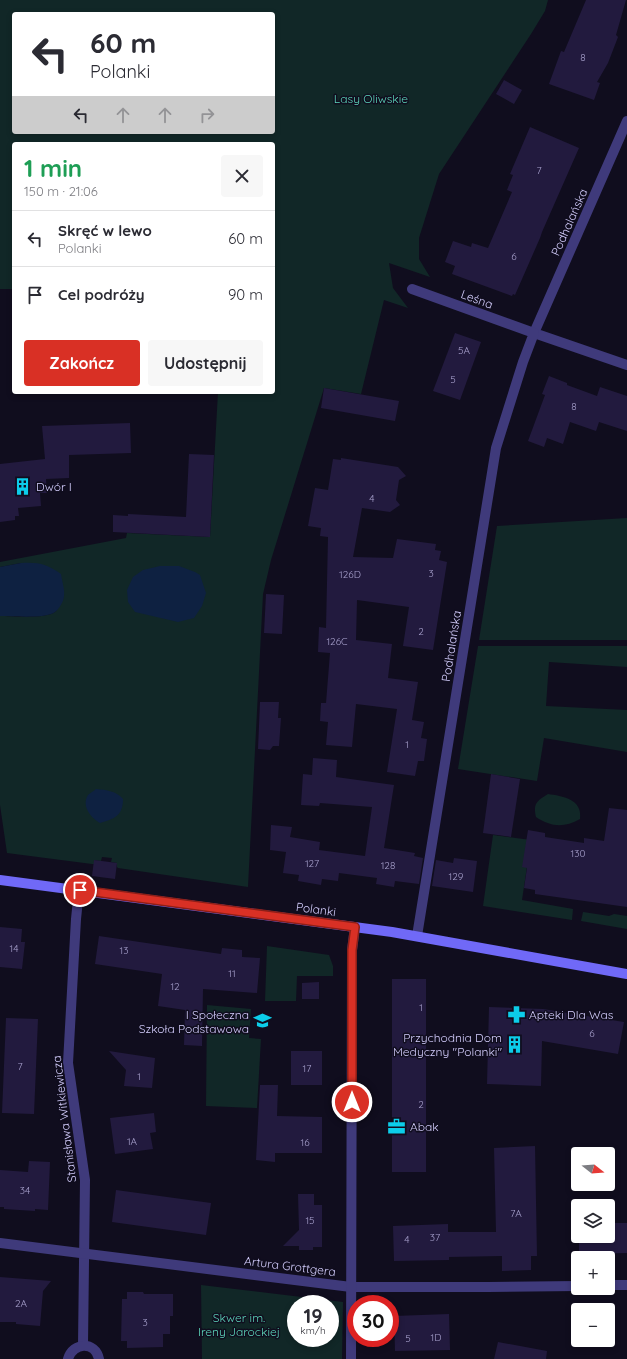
<!DOCTYPE html>
<html lang="pl">
<head>
<meta charset="utf-8">
<style>
	:root { --surface:#fff; --page:#f7f7f7; --text:#2b2b33; --muted:#7c7c81; --line:#e1e1e2; --accent:#d93025 }
	body { margin:0; font-family:Quicksand,sans-serif; background:var(--page); color:var(--text); height:100vh; display:flex; flex-direction:column; font-size:15px; white-space:nowrap }
	* { box-sizing:border-box; margin:0 }
	p { font-size:13px; color:var(--muted) }
	.icon { flex:none; width:22px; height:22px; fill:none; stroke:currentColor; stroke-width:2; stroke-linecap:round; stroke-linejoin:round }
	.map { position:relative; flex:1; overflow:hidden }
	.sheet { position:absolute; left:12px; top:142px; width:263px; height:252px; display:flex; flex-direction:column; background:var(--surface); border-radius:4px; box-shadow:0 2px 6px #0003 }
	.sheet>* { flex:none }
	.hud { position:absolute; left:12px; top:12px; width:263px; height:122px; border-radius:4px; box-shadow:0 2px 6px #0003; background:#fff; color:var(--text); overflow:hidden }
	.needle { width:26px; rotate:107deg }
	.tools { position:absolute; left:571px; top:1147px; display:grid; gap:8px }
	.tools a { display:grid; place-items:center; width:44px; height:44px; border-radius:4px; background:var(--surface); box-shadow:0 2px 6px #0003; font-size:20px }
	.speed { position:absolute; left:287px; top:1295px; display:flex; gap:8px; font-size:20px; font-weight:700; text-align:center }
	.speed>* { display:grid; place-content:center; width:52px; height:52px; border-radius:50%; background:var(--surface); box-shadow:0 2px 6px #0003; line-height:1 }
	.speed small { font-size:10px; font-weight:400 }
	.speed .limit { border:6px solid #d22; background:#fff; color:#111 }
	.pin { position:absolute; display:grid; place-items:center; width:34px; height:34px; color:#fff; margin:-17px; border:2px solid #fff; border-radius:50%; box-shadow:0 1px 4px #0007 }
	.me { position:absolute; width:44px; margin:-22px; rotate:0deg; stroke-linejoin:round; filter:drop-shadow(0 0 3px #0008) }
	.turn { display:flex; align-items:center; gap:14px; height:84px; padding:0 12px; font-size:18px }
	.turn .icon { width:52px; height:52px; stroke-width:2.5 }
	.turn b { display:block; font-size:28px; line-height:34px }
	.lanes { display:flex; align-items:center; height:38px; padding:0 12px; background:#0003; justify-content:center; gap:20px; direction:ltr }
	.lanes .off { opacity:.35 }
	.round { display:grid; place-items:center; flex:none; width:42px; height:42px; border-radius:4px; background:var(--page) }
	.head { display:flex; align-items:center; justify-content:space-between; height:68px; padding:0 12px }
	h1 { font-size:24px; font-weight:700; line-height:30px; color:#1e9e55 }
	.cta { display:flex; gap:8px; margin-top:auto; padding:8px 12px }
	.cta a { flex:1; height:46px; border-radius:4px; background:var(--accent); color:#fff; font-size:16px; font-weight:700; line-height:46px; text-align:center }
	.cta a+a { background:var(--page); color:var(--text) }
	ul { padding:0; list-style:none }
	li { display:flex; align-items:center; gap:12px; height:56px; padding:0 12px; border-top:1px solid var(--line) }
	li div { flex:1 }
	li b { display:block; font-size:15px }
	li em { font-style:normal }
	.map>svg:first-child { display:block }
	.green { fill:#112727; fill-rule:evenodd }
	.water { fill:#0e2141 }
	.building { fill:#221a3e }
	.lines { fill:none; stroke-linecap:round; stroke-linejoin:round }
	.street { stroke:#3f3a7b; stroke-width:10 }
	.secondary { stroke:#7069f7; stroke-width:10 }
	.route-casing { stroke:#8d1f18; stroke-width:10 }
	.route { stroke:#d93025; stroke-width:7 }
	.labels { text-anchor:middle; dominant-baseline:central; stroke-width:3; stroke-linejoin:round; paint-order:stroke }
	.number-label { font-size:10px; fill:#a7a0cc }
	.park-label { font-size:12px; fill:#5dd8bc; stroke:#100d1e }
	.street-label { font-size:12px; fill:#d3cdfc; stroke:#100d1e }
	.poi-label { font-size:12px; fill:#d3cdfc; stroke:#100d1e; text-anchor:start }
</style>
</head>
<body>
<div class="map">
<svg width="627" height="1359" viewBox="0 0 627 1359">
	<rect width="100%" height="100%" fill="#100d1e"/>
	<g class="green">
		<path d="M0,0H548L545,11L531,34L439,174L419,238V259L430,277L389,263L393,288L408,308L384,300L361,394L324,388L271,560L263,594L248,887L118,868L117,867V863L111,862L112,858L102,857L101,861L94,860V864H92L7,853L0,805V616C12,616 46,619 55,612C57,610 59,606 61,604L21,563L0,567V562L126,538L127,533L210,537L218,392H273V144H14V289H0ZM14,14H273V132H14Z"/>
		<polygon points="627,518 627,640 479,640 497,526"/>
		<polygon points="478,646 627,646 627,667 549,662 546,706 627,710 627,752 544,738 537,781 458,769"/>
		<path d="M548,794C562,796 583,799 580,819C564,828 551,827 536,817C533,803 537,801 548,794Z"/>
		<polygon points="493,835 531,840 522,900 573,909 572,920 483,906"/>
		<polygon points="583,912 609,916 614,914 627,916 627,929 581,921"/>
		<polygon points="267,946 329,955 333,966 333,976 297,976 296,1001 265,1001"/>
		<polygon points="207,1005 251,1009 249,1038 261,1039 257,1108 206,1106"/>
		<path d="M201,1285L343,1302L342,1359H202ZM296,1304H330V1338H296Z"/>
	</g>
	<g class="water">
		<path d="M21,563C39,562 47,564 61,574C62,581 65,590 64,596C64,601 59,609 55,612C47,619 12,616 0,616V567Z"/>
		<polygon points="160,566 179,566 195,572 200,575 206,593 202,606 194,618 178,622 135,612 128,602 127,590 133,577 143,570"/>
		<path d="M96,789C107,790 116,791 123,799C123,816 114,819 100,823C91,818 81,806 88,795C90,793 94,791 96,789Z"/>
	</g>
	<g class="building">
		<polygon points="586,0 626,0 616,35 618,37 608,63 597,82 600,83 594,100 549,84 561,51 564,52"/>
		<polygon points="504,80 522,90 514,104 496,94"/>
		<polygon points="530,127 579,148 542,232 540,238 515,295 513,294 512,296 452,274 455,266 445,262 453,241 471,247 472,243 488,248 512,192 507,190 513,175 510,174"/>
		<polygon points="455,333 481,342 460,400 433,391"/>
		<polygon points="549,376 567,383 567,385 597,396 600,387 627,396 627,431 599,422 596,431 570,422 563,444 547,438 544,447 528,441 545,395 542,394"/>
		<polygon points="324,388 399,401 395,421 321,408"/>
		<polygon points="130,423 131,453 69,455 69,478 46,479 47,493 40,493 41,506 18,508 19,516 15,516 15,520 0,522 0,464 45,459 42,426"/>
		<polygon points="189,454 214,455 210,537 113,532 113,515 128,516 128,514 186,517"/>
		<polygon points="341,458 398,467 406,476 399,480 396,500 400,505 390,512 362,508 353,557 393,558 397,539 436,544 435,550 441,551 439,560 447,562 433,650 403,646 409,607 357,600 356,640 392,644 388,678 418,682 412,720 424,722 421,738 427,739 424,761 418,761 415,776 387,772 397,709 356,704 352,747 326,745 328,722 320,721 321,703 326,703 330,653 318,652 319,627 326,628 328,537 320,536 321,528 308,526 315,488 328,490 333,459 341,460"/>
		<polygon points="266,594 284,595 282,634 264,633"/>
		<polygon points="260,702 279,702 278,718 281,718 279,746 273,746 270,750 258,749"/>
		<polygon points="313,758 337,760 336,777 394,785 384,848 415,853 414,856 423,858 419,884 395,881 394,887 376,884 377,878 339,873 338,881 322,879 321,885 298,881 299,875 283,873 286,852 270,850 271,825 292,827 290,837 320,842 319,850 365,856 372,807 320,803 319,806 301,805 303,774 312,775"/>
		<polygon points="491,774 520,779 511,837 483,833"/>
		<polygon points="609,808 627,810 627,907 535,894 535,890 524,888 527,868 522,867 528,830 545,833 545,837 584,843 584,838 604,841"/>
		<polygon points="454,858 477,861 473,892 432,886 436,860 453,863"/>
		<polygon points="94,860 117,863 115,879 92,876"/>
		<polygon points="0,927 22,929 21,942 25,942 22,969 0,967"/>
		<polygon points="99,936 221,954 222,948 242,950 242,957 260,958 257,993 203,989 202,1046 184,1045 185,1010 158,1006 162,974 95,964"/>
		<rect x="392" y="979" width="34" height="193"/>
		<polygon points="319,982 319,999 302,999 302,983"/>
		<polygon points="489,1007 543,1009 624,1022 618,1054 542,1041 541,1086 487,1084"/>
		<polygon points="6,1018 38,1019 34,1114 2,1113"/>
		<polygon points="109,1051 155,1058 152,1088 124,1086 126,1070"/>
		<rect x="291" y="1051" width="31" height="34"/>
		<polygon points="260,1085 278,1085 277,1116 322,1117 322,1153 275,1153 275,1162 256,1160"/>
		<polygon points="154,1113 156,1132 150,1133 153,1149 115,1154 110,1118"/>
		<polygon points="535,1146 537,1256 531,1256 531,1270 502,1271 502,1256 449,1257 449,1260 394,1261 393,1226 448,1224 448,1232 496,1232 494,1148"/>
		<polygon points="29,1161 50,1162 48,1210 35,1209 35,1211 4,1209 4,1207 0,1207 0,1170 28,1172"/>
		<polygon points="116,1190 211,1203 206,1235 112,1222"/>
		<polygon points="298,1194 314,1194 314,1205 322,1205 322,1247 313,1247 313,1250 299,1250 299,1246 283,1246 299,1230"/>
		<polygon points="608,1223 627,1223 627,1253 579,1254 579,1236 608,1236"/>
		<polygon points="0,1277 51,1281 43,1291 40,1326 16,1324 16,1322 0,1322"/>
		<polygon points="127,1292 143,1292 144,1294 173,1294 173,1316 170,1316 170,1334 163,1334 163,1347 127,1348 127,1341 121,1341 122,1299 127,1299"/>
		<polygon points="449,1314 450,1350 395,1351 394,1316"/>
		<polygon points="498,1342 547,1351 546,1359 494,1359"/>
	</g>
	<g class="lines">
		<g class="street">
			<polyline points="627,121 534,333 627,365"/>
			<polyline points="412,289 534,333 523,362 496,448 417,936"/>
			<polyline points="79,890 76,919 68,1063 85,1180 83,1345"/>
			<polyline points="0,1243 351,1287 488,1287 578,1286"/>
			<polyline points="608,1285 627,1285"/>
			<path d="M68,1359C73,1342 95,1341 99,1359"/>
			<polyline points="351,1359 352,950 355,927"/>
		</g>
		<polyline class="secondary" points="0,880 392,932 627,974"/>
	</g>
	<g class="lines">
		<defs>
			<polyline id="route" points="80,890 355,927 352,950 352,1102"/>
		</defs>
		<use href="#route" class="route-casing"/>
		<use href="#route" class="route"/>
	</g>
	<defs>
		<symbol id="building-bare" viewBox="-9 -9 18 18"><path d="M-4-6H4V6H1V3H-1V6H-4ZM-2.5-4.3h1.7v1.8h-1.7ZM.8-4.3h1.7v1.8H.8ZM-2.5-1h1.7V.8h-1.7ZM.8-1h1.7V.8H.8Z" fill="#0ccde9" stroke="#100d1e" stroke-width="2.5" paint-order="stroke"/></symbol>
		<symbol id="pharmacy-bare" viewBox="-9 -9 18 18"><path d="M-2-6h4v4h4v4h-4v4h-4v-4h-4v-4h4Z" fill="#0ccde9" stroke="#100d1e" stroke-width="2.5" paint-order="stroke"/></symbol>
		<symbol id="school-bare" viewBox="-9 -9 18 18"><path d="M0-5L7-2L0 1L-7-2ZM-4 1L0 2.5L4 1V4Q0 6-4 4Z" fill="#0ccde9" stroke="#100d1e" stroke-width="2.5" paint-order="stroke"/></symbol>
		<symbol id="office-bare" viewBox="-9 -9 18 18"><path d="M-6-3h4V-5.5h4V-3h4V5H-6ZM-1-4.5V-3h2v-1.5ZM-6 0V1H6V0Z" fill="#0ccde9" stroke="#100d1e" stroke-width="2.5" paint-order="stroke"/></symbol>
	</defs>
	<g fill-rule="evenodd">
		<use href="#building-bare" x="10" y="474" width="25" height="25"/>
		<use href="#pharmacy-bare" x="504" y="1002" width="25" height="25"/>
		<use href="#school-bare" x="250" y="1008" width="25" height="25"/>
		<use href="#building-bare" x="502" y="1032" width="25" height="25"/>
		<use href="#office-bare" x="384" y="1114" width="25" height="25"/>
	</g>
	<g class="labels">
		<g class="number-label">
			<text x="583" y="57">8</text>
			<text x="539" y="170">7</text>
			<text x="514" y="256">6</text>
			<text x="464" y="350">5A</text>
			<text x="453" y="379">5</text>
			<text x="574" y="406">8</text>
			<text x="372" y="498">4</text>
			<text x="431" y="573">3</text>
			<text x="350" y="574">126D</text>
			<text x="421" y="631">2</text>
			<text x="337" y="641">126C</text>
			<text x="407" y="744">1</text>
			<text x="578" y="853">130</text>
			<text x="312" y="863">127</text>
			<text x="388" y="865">128</text>
			<text x="456" y="876">129</text>
			<text x="14" y="948">14</text>
			<text x="124" y="950">13</text>
			<text x="232" y="973">11</text>
			<text x="175" y="986">12</text>
			<text x="421" y="1007">1</text>
			<text x="592" y="1033">6</text>
			<text x="20" y="1066">7</text>
			<text x="307" y="1068">17</text>
			<text x="139" y="1076">1</text>
			<text x="421" y="1104">2</text>
			<text x="132" y="1141">1A</text>
			<text x="305" y="1142">16</text>
			<text x="25" y="1190">34</text>
			<text x="516" y="1213">7A</text>
			<text x="310" y="1220">15</text>
			<text x="435" y="1237">37</text>
			<text x="407" y="1239">4</text>
			<text x="21" y="1303">2A</text>
			<text x="145" y="1322">3</text>
			<text x="436" y="1337">1D</text>
			<text x="408" y="1338">5</text>
		</g>
		<g class="park-label">
			<text x="371" y="98">Lasy Oliwskie</text>
			<text x="239" y="1317">Skwer im.<tspan x="239" dy="14">Ireny Jarockiej</tspan></text>
		</g>
		<g class="street-label">
			<text transform="translate(569 222) rotate(-66)">Podhalańska</text>
			<text transform="translate(477 299) rotate(20)">Leśna</text>
			<text transform="translate(451 646) rotate(-81)">Podhalańska</text>
			<text transform="translate(316 909) rotate(8)">Polanki</text>
			<text transform="translate(64 1119) rotate(-97)">Stanisława Witkiewicza</text>
			<text transform="translate(290 1266) rotate(7)">Artura Grottgera</text>
		</g>
		<g class="poi-label">
			<text x="36" y="486">Dwór I</text>
			<text x="249" y="1014" text-anchor="end">I Społeczna<tspan x="249" dy="14">Szkoła Podstawowa</tspan></text>
			<text x="529" y="1014">Apteki Dla Was</text>
			<text x="502" y="1037" text-anchor="end">Przychodnia Dom<tspan x="502" dy="14">Medyczny "Polanki"</tspan></text>
			<text x="410" y="1126">Abak</text>
		</g>
	</g>
</svg>
<div class="tools">
<a><svg class="needle" viewBox="-14 -14 28 28"><path d="M0-13l5 13h-10z" fill="#e53935"/><path d="M0 13l5-13h-10z" fill="#7c7c81"/></svg></a>
<a><svg class="icon" aria-label="layers" viewBox="0 0 24 24"><path d="M12 4l9 5-9 5-9-5zM3 14l9 5 9-5"/></svg></a>
<a>+</a>
<a>−</a>
</div>
<div class="speed"><div>19<small>km/h</small></div><div class="limit">30</div></div>
<div class="pin" style="left:80px;top:890px;background:#d93025"><svg class="icon" aria-label="arrive" viewBox="0 0 24 24"><path d="M6 21V4h12l-3 4 3 4H6"/></svg></div>
<svg class="me" style="left:352px;top:1102px" viewBox="-20 -20 40 40"><circle r="17" fill="#d93025" stroke="#fff" stroke-width="3"/><path d="M0-11L8 9 0 5-8 9z" fill="#fff"/></svg>
<div class="hud">
<div class="turn"><svg class="icon" aria-label="left" viewBox="0 0 24 24"><path d="M17 20v-9H6M10 6l-5 5 5 5"/></svg><div><b>60 m</b>Polanki</div></div>
<div class="lanes"><svg class="icon" aria-label="left" viewBox="0 0 24 24"><path d="M17 20v-9H6M10 6l-5 5 5 5"/></svg><svg class="icon off" aria-label="ahead" viewBox="0 0 24 24"><path d="M12 20V5M6 11l6-6 6 6"/></svg><svg class="icon off" aria-label="ahead" viewBox="0 0 24 24"><path d="M12 20V5M6 11l6-6 6 6"/></svg><svg class="icon off" aria-label="right" viewBox="0 0 24 24"><path d="M7 20v-9h11M14 6l5 5-5 5"/></svg></div>
</div>
<section class="sheet">
<div class="head"><div><h1>1 min</h1><p>150 m · 21:06</p></div><a class="round"><svg class="icon" aria-label="close" viewBox="0 0 24 24"><path d="M6 6l12 12M18 6L6 18"/></svg></a></div>
<ul>
<li><svg class="icon" aria-label="left" viewBox="0 0 24 24"><path d="M17 20v-9H6M10 6l-5 5 5 5"/></svg><div><b>Skręć w lewo</b><p>Polanki</p></div><em>60 m</em></li>
<li><svg class="icon" aria-label="arrive" viewBox="0 0 24 24"><path d="M6 21V4h12l-3 4 3 4H6"/></svg><div><b>Cel podróży</b></div><em>90 m</em></li>
</ul>
<div class="cta"><a>Zakończ</a><a>Udostępnij</a></div>
</section>
</div>
</body>
</html>
